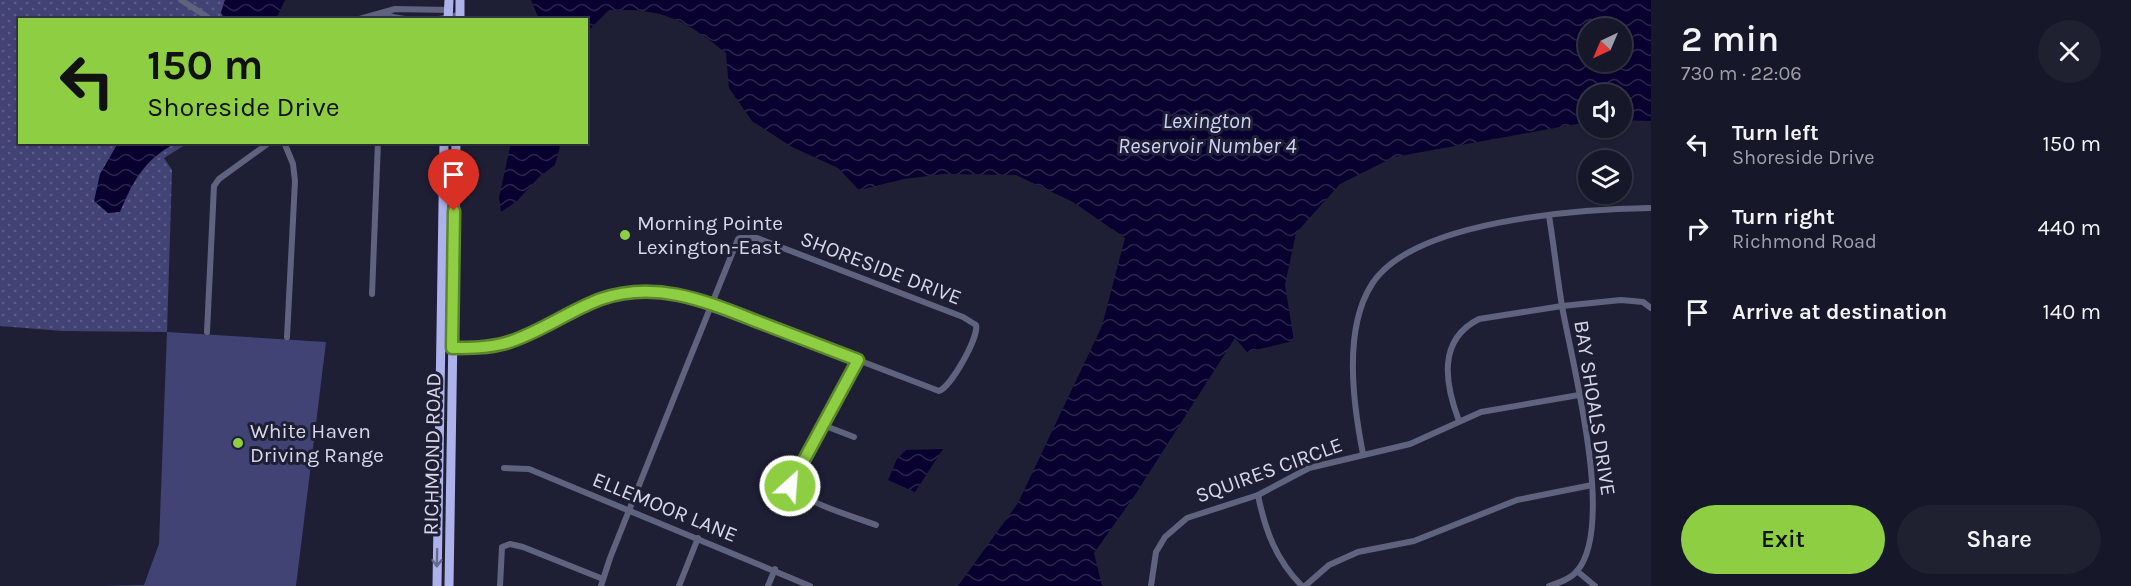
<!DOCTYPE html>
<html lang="en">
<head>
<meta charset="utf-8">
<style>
	:root { --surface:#161728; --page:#1f2030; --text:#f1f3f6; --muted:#9e9fa8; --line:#353645; --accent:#8ece43 }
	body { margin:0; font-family:Karla,sans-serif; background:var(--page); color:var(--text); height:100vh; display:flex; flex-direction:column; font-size:22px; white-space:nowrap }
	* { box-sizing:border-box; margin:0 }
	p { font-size:20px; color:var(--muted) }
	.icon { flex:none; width:33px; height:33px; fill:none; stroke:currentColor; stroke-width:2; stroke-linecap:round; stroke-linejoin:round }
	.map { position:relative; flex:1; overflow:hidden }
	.details { display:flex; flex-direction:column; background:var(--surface); width:480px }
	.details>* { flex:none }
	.guide { position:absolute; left:18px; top:18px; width:570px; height:126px; border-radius:0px; box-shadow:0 2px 4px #0004,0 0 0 2px var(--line); background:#8ece43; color:#111; overflow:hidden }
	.needle { width:39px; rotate:224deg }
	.tools { position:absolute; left:1578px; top:18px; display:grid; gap:12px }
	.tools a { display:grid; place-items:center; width:54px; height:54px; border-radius:50%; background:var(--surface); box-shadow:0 2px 4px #0004,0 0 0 2px var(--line); font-size:30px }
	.pin { position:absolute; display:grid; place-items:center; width:51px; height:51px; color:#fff; margin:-62px -26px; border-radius:50% 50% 50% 0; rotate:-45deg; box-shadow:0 0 6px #0007 }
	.pin .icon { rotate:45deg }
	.me { position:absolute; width:66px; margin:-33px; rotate:26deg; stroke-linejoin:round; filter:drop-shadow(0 0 4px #0008) }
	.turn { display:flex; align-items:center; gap:21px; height:126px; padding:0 30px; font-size:27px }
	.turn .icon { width:78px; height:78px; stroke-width:2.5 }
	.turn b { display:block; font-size:42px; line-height:51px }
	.round { display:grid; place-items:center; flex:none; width:63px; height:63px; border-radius:32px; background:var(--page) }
	.summary { display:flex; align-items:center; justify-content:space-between; height:102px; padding:0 30px }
	h1 { font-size:36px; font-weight:600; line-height:45px }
	.action { display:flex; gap:12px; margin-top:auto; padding:12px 30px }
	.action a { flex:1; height:69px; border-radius:36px; background:var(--accent); color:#111; font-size:24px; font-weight:600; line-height:69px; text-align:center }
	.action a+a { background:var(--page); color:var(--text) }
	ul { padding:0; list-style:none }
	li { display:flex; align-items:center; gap:18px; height:84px; padding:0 30px }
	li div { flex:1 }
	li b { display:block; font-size:22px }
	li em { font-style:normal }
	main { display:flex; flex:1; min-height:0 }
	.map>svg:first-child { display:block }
	.grass { fill:url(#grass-dots) }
	.pitch { fill:#424375 }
	.water { fill:url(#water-waves); fill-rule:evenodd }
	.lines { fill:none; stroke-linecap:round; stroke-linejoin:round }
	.minor { stroke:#60637e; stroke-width:6 }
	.trunk { stroke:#aeb2ea; stroke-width:9 }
	.oneway { stroke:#666890 }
	.route-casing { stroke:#5c862c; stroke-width:15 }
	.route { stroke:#8ece43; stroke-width:10 }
	.poi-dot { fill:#8ece43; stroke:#1e1f35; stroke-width:2 }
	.labels { text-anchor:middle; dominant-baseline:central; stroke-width:6; stroke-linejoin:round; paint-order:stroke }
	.poi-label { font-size:21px; fill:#d6d8e7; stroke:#1e1f35; text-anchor:start }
	.street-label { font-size:21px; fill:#d6d8e7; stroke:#1e1f35 }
	.water-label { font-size:22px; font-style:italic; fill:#cfd2f7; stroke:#1e1f35 }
</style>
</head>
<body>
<main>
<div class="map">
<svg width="1651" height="586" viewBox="0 0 1651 586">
	<defs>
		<pattern id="grass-dots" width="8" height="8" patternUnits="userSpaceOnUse" patternTransform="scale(1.5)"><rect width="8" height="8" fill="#424375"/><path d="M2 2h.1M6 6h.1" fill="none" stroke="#5d5d89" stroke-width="1.8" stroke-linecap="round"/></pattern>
		<pattern id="water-waves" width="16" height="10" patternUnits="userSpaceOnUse" patternTransform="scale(1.5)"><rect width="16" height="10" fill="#08002e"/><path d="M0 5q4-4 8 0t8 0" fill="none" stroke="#2b244c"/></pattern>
	</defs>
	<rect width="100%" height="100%" fill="#1e1f35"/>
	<polygon class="grass" points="0,0 225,0 221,13 224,19 20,20 20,142 188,143 164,158 172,170 167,332 63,331 0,326"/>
	<polygon class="pitch" points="167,332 326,342 296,586 101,586 144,585 159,544"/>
	<g class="water">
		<polygon points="225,0 285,0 276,19 228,20 221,13"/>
		<path d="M531,0H1651V121L1622,120V94H1588V122L1394,157L1340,184L1296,233L1285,285L1294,341L1247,352L1235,338L1135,495L1094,553L1102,586H958L1018,503L1102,326L1125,238L1073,202L1016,175L943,174L904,179L859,190L838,168L792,147L752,121L729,88L726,53C685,20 663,8 609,10L587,32L586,20L539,19ZM1588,28H1622V62H1588Z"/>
		<path d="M118,143H175C144,161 134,179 120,212L108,213L94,201L100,174Z"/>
		<polygon points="511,143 552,143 560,146 555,165 540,176 517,201 501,212 499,197"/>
		<polygon points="943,449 915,492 888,480 897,459 906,450"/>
	</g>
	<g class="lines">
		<g class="minor">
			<polyline points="181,0 212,20"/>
			<path d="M384,14C405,22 439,22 460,14"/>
			<polyline points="356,20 395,9 450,10"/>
			<polyline points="284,142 293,164 295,181 287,337"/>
			<polyline points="372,294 378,142"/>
			<polyline points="207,332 214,186 219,179 270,142"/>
			<path d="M440,349L504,344L528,335L603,299L627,293L665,292L712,304L939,391C951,387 979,337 976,325L963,317L757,238H740L738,239C695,345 652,452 610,558L601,586"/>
			<path d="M858,360L790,483C795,500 858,518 876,525"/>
			<path d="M1459,421C1445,384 1437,340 1479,319L1562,306L1621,300L1643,302L1651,308"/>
			<polyline points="823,425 854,437"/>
			<path d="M1363,454C1353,403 1343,329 1372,284C1413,220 1581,209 1651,208"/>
			<polyline points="504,468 529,469 810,586"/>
			<path d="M1258,495C1265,530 1276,560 1302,586"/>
			<polyline points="1577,571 1595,586"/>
			<polyline points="500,586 502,547 510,544 523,547 603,579"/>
			<polyline points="679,586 698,538"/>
			<polyline points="768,586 775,569"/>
			<polyline points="1151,586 1156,552 1165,537 1187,518 1258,495 1309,468 1410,444 1481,412 1579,395"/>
			<polyline points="1305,586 1329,565 1358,552 1414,541 1517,500 1592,485"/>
			<path d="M1549,586C1558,583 1571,579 1577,571C1616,526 1572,363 1562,306C1557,276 1554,246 1549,216"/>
		</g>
		<g class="trunk">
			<polyline points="448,20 449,0"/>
			<polyline points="460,20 460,0"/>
			<polyline points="437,586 444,142"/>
			<polyline points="449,586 456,142"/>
		</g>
	</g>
	<defs><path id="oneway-shaft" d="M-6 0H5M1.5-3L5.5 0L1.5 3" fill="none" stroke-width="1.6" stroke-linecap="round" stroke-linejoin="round" transform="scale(1.5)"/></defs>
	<use class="oneway" href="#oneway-shaft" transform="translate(437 558) rotate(91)"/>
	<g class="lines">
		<defs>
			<path id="route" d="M454,211L452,348C470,348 488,348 506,343C540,333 568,311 601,299C656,280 705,301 756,321C790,334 824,347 858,360L790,486"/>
		</defs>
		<use href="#route" class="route-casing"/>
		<use href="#route" class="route"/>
	</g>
	<g class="poi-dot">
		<circle cx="625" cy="235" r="6"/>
		<circle cx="238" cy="443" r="6"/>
	</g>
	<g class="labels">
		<g class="poi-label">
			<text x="637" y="223">Morning Pointe<tspan x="637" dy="24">Lexington-East</tspan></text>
			<text x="250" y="431">White Haven<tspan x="250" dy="24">Driving Range</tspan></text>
		</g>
		<g class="street-label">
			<text transform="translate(881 268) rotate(21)">SHORESIDE DRIVE</text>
			<text transform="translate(1595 408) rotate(81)">BAY SHOALS DRIVE</text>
			<text transform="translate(432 454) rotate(-89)">RICHMOND ROAD</text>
			<text transform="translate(1269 470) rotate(-20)">SQUIRES CIRCLE</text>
			<text transform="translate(665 507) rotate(22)">ELLEMOOR LANE</text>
		</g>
		<g class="water-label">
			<text x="1207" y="121">Lexington<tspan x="1207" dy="25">Reservoir Number 4</tspan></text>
		</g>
	</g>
</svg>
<div class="tools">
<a><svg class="needle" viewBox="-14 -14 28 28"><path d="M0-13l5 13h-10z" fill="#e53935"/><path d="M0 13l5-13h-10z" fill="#9e9fa8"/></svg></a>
<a><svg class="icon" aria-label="sound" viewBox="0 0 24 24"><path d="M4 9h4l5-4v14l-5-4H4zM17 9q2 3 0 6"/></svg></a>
<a><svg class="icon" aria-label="layers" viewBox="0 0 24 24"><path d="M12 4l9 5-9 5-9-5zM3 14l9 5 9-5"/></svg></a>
</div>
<div class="pin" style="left:454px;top:211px;background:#d93025"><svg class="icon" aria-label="arrive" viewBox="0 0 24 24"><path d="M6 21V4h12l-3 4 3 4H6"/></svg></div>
<svg class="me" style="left:790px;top:486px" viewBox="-20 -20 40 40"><circle r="17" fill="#8ece43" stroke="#fff" stroke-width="3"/><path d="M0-11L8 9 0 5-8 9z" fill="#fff"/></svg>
<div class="guide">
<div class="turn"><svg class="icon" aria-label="left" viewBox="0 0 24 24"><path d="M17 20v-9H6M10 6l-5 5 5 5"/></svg><div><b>150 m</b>Shoreside Drive</div></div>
</div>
</div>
<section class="details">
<div class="summary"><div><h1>2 min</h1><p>730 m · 22:06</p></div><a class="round"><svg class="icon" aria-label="close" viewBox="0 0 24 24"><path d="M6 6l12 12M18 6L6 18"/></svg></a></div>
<ul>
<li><svg class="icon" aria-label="left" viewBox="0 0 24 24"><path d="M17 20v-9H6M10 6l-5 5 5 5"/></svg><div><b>Turn left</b><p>Shoreside Drive</p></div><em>150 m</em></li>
<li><svg class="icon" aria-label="right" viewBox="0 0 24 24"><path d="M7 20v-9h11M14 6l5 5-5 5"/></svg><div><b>Turn right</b><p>Richmond Road</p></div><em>440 m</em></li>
<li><svg class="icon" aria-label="arrive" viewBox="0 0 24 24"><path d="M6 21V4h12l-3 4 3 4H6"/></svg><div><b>Arrive at destination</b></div><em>140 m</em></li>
</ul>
<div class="action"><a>Exit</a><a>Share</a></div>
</section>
</main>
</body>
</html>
